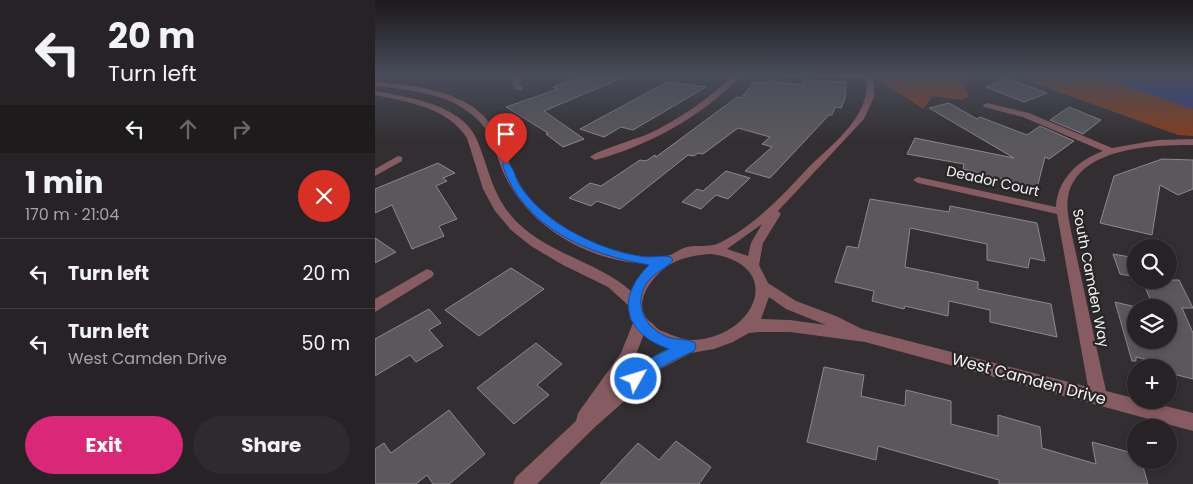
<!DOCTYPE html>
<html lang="en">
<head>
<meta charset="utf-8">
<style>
	:root { --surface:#262225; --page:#2e2a2d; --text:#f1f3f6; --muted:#a4a4a7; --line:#423f42; --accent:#db2777 }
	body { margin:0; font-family:Poppins,sans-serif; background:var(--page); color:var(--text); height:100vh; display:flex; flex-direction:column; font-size:19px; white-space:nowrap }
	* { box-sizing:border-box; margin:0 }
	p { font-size:16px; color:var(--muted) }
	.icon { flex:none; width:28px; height:28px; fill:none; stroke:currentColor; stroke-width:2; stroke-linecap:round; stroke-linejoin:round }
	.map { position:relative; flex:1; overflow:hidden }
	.sheet { display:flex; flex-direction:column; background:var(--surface); width:375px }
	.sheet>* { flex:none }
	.banner { background:#262225; color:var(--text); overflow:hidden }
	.controls { position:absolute; left:752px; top:239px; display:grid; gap:10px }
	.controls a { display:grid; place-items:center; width:50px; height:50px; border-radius:50%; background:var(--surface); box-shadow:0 2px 8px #0003,0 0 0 1px var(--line); font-size:25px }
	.pin { position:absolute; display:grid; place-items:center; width:42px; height:42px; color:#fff; margin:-51px -21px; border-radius:50% 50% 50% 0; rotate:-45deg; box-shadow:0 0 5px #0007 }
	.pin .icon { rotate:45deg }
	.me { position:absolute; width:55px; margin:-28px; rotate:51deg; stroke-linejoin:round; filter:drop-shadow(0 0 4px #0008) }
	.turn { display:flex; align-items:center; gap:18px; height:105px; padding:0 25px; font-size:22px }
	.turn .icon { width:65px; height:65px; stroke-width:2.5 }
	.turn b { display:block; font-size:35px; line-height:42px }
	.lanes { display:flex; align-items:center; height:48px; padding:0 25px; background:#0003; justify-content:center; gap:25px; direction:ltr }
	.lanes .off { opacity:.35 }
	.round { display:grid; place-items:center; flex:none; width:52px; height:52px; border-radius:26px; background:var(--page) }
	.head { display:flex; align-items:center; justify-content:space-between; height:85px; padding:0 25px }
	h1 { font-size:30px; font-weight:700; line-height:38px }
	.primary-button { display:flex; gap:10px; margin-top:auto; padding:10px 25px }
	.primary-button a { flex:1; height:58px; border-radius:30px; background:var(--accent); color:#fff; font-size:20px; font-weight:700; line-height:58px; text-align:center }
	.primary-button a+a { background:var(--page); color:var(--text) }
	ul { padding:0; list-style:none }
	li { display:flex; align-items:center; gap:15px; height:70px; padding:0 25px; border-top:1px solid var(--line) }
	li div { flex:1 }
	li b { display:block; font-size:19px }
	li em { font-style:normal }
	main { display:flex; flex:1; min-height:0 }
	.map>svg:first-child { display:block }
	.green { fill:#843d1d }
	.water { fill:#2c418d }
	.building { fill:#5a585c; stroke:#8b898e }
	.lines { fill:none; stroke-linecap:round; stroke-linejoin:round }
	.minor { fill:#875b62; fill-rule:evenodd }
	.route { fill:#1a73e8; stroke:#114b97 }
	.labels { text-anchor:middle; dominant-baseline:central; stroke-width:4.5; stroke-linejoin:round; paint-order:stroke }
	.street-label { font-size:14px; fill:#f5f3f5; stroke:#282527 }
	.near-street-label { font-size:16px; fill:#f5f3f5; stroke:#282527 }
</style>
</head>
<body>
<main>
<section class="sheet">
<div class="banner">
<div class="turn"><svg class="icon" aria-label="left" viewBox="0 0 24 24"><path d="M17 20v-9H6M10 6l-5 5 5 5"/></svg><div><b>20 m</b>Turn left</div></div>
<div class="lanes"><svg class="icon" aria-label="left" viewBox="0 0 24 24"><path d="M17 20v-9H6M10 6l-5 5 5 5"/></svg><svg class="icon off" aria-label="ahead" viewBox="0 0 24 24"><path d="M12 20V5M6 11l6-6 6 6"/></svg><svg class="icon off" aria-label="right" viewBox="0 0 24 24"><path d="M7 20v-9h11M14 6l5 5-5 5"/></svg></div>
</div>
<div class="head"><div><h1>1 min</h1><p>170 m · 21:04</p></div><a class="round" style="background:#d93025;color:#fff"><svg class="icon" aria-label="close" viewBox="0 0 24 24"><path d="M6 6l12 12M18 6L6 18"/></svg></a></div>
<ul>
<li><svg class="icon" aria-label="left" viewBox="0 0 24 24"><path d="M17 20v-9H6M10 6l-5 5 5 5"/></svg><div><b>Turn left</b></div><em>20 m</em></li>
<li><svg class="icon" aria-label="left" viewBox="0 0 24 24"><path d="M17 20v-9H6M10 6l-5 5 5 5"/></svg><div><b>Turn left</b><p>West Camden Drive</p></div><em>50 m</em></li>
</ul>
<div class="primary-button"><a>Exit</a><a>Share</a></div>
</section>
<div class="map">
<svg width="818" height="484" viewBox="0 0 818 484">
	<rect width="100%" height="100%" fill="#322e31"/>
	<g class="green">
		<polygon points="501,75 608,75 587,82 594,96 587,100 558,96 548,109 503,79"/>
		<polygon points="637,75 818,75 818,136 803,135"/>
	</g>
	<polygon class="water" points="713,75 818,75 818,109 725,77"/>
	<g class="building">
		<polygon points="209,75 254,75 169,111 209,139 188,147 171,134 173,133 131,107 183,89 178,87"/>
		<polygon points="631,78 672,93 649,102 611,87"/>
		<polygon points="428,80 471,82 470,99 466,108 460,107 457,115 454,115 395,178 370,171 397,147 387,144 395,137 363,128 328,154 323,153 319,156 313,155 245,209 222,201 216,206 194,198 215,183 226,186 265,160 271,161 280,155 281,157 362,97 366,98 379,82 390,83 392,81 428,85"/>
		<polygon points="292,82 331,87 258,130 246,127 229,137 205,129"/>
		<polygon points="574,103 602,119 605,117 652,135 665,126 699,141 674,159 670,157 662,188 588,169 589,164 532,154 540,138 639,158 554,108"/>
		<polygon points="694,107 726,120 708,134 675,120"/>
		<polygon points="787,159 818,160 818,189 803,195 785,185 777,235 725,223 739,176"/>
		<polygon points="63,163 80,173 68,178 72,181 61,186 82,219 64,226 69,236 37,249 17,205 0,213 0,189"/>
		<polygon points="351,171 375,178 353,199 341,195 326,209 307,202 322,189 328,191"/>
		<polygon points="495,199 574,212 575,206 662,223 670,261 655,258 653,268 612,260 612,244 535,228 530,267 603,282 603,289 676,304 682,337 615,322 615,310 574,301 573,316 530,306 529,309 497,301 499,291 460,282 472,246 483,248"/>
		<polygon points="0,238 21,252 0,263"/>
		<polygon points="738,254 761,258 761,277 745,274"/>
		<polygon points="136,268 169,289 104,336 70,310"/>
		<polygon points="794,275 796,280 804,280 818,308 807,308 818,333 818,379 794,373 794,368 788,368 787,364 761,357 761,361 757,361 740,302 761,307 761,340 794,340 794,308 779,308 767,280 794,280"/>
		<polygon points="54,309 66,323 54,330 68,346 41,362 35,355 0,376 0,339"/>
		<polygon points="161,343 187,364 162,385 174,395 139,424 102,388"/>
		<polygon points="449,367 489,375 486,396 530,406 531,390 576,401 576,424 623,436 623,415 665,427 667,448 721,464 717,442 761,454 761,460 766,460 773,484 624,484 624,480 503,446 501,460 432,442"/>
		<polygon points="74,410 110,454 74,484 58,484 52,475 41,484 0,484 0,449 9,443 16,453"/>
		<polygon points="301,441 336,467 324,484 225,484 263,443 284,460"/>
	</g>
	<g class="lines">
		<g class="minor">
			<polygon points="141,75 148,75 145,83 148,88 147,90 141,90 137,83"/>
			<path d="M359,75L499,76V97L489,119L403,211L406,214L388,243L384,265L393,283L421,301L461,316L487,329L713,387L682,214L543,183L538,180L543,177L681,207C682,180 703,160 728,151L648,117L609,107L608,105L612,103L654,113L737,148L783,140L818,139V145C779,145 702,147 693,197C691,208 694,220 696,231L731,391L818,413V431L490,342L415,332H384L374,333L358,342L339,349L316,353L287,368L220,427L162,484H138L141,477L201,421L203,413L246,353L258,323L255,319L254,306L233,287L188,265L156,246L136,230L120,211L108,189L92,138C72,107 33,102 0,95V91C33,97 87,104 102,140C115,171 117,198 144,224C176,255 224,262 257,292L265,276L278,264C219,264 157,230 131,178C121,158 119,136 103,120C76,93 36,90 0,86V82C33,85 70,88 98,107C130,129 130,168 153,196C183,231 244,262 291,256C298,255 304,249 312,247C321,245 333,247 342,244C377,228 406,197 432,169C455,146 498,115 491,78L366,76C327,116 274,146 220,160L215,157C221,151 261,139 273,134C305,119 333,99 359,75ZM387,224L376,243L373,256L352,249ZM337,254C413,266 379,339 316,340C308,340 295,334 287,331C283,330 281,327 278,324C276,322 271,319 270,316C260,298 279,275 294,265C308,257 321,255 337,254ZM394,297L411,309L451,325L415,320L386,319ZM269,334L274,340L296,347L276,358L241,387L258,362Z"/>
			<polygon points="23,156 27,157 27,161 0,176 0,169"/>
			<polygon points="52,269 57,271 59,274 57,277 0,312 0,299"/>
		</g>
	</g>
	<linearGradient id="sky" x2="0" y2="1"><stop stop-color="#1c191b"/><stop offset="0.53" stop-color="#494c5a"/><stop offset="1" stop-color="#494c5a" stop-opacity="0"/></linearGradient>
	<rect width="818" height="142" fill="url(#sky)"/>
	<path class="route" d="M131,162C138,164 140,177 144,184C154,200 169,214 184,224C211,241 242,254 273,257C281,257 288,255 296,257L298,260C292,268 281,272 274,280C256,302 270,331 296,338C304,340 311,339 319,342L321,346L319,351C306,357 292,363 280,372C273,377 269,383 261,386L255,384L253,379C260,364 280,356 294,349C249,334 240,298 274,265C214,255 148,228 127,164Z"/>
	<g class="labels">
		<g class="street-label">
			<text transform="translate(618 181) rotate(13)">Deador Court</text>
			<text transform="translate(716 278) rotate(79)">South Camden Way</text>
		</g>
		<g class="near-street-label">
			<text transform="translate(654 379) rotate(15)">West Camden Drive</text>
		</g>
	</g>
</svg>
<div class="controls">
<a><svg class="icon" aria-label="search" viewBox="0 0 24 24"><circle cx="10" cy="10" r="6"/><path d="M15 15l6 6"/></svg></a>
<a><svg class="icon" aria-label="layers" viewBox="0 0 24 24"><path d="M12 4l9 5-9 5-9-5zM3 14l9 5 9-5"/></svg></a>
<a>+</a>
<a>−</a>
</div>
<div class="pin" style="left:131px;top:164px;background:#d93025"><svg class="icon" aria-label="arrive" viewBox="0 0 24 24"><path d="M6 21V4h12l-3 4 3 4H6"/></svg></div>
<svg class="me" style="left:261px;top:379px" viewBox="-20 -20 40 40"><circle r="17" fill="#1a73e8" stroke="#fff" stroke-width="3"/><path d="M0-11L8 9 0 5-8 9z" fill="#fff"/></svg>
</div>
</main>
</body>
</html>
